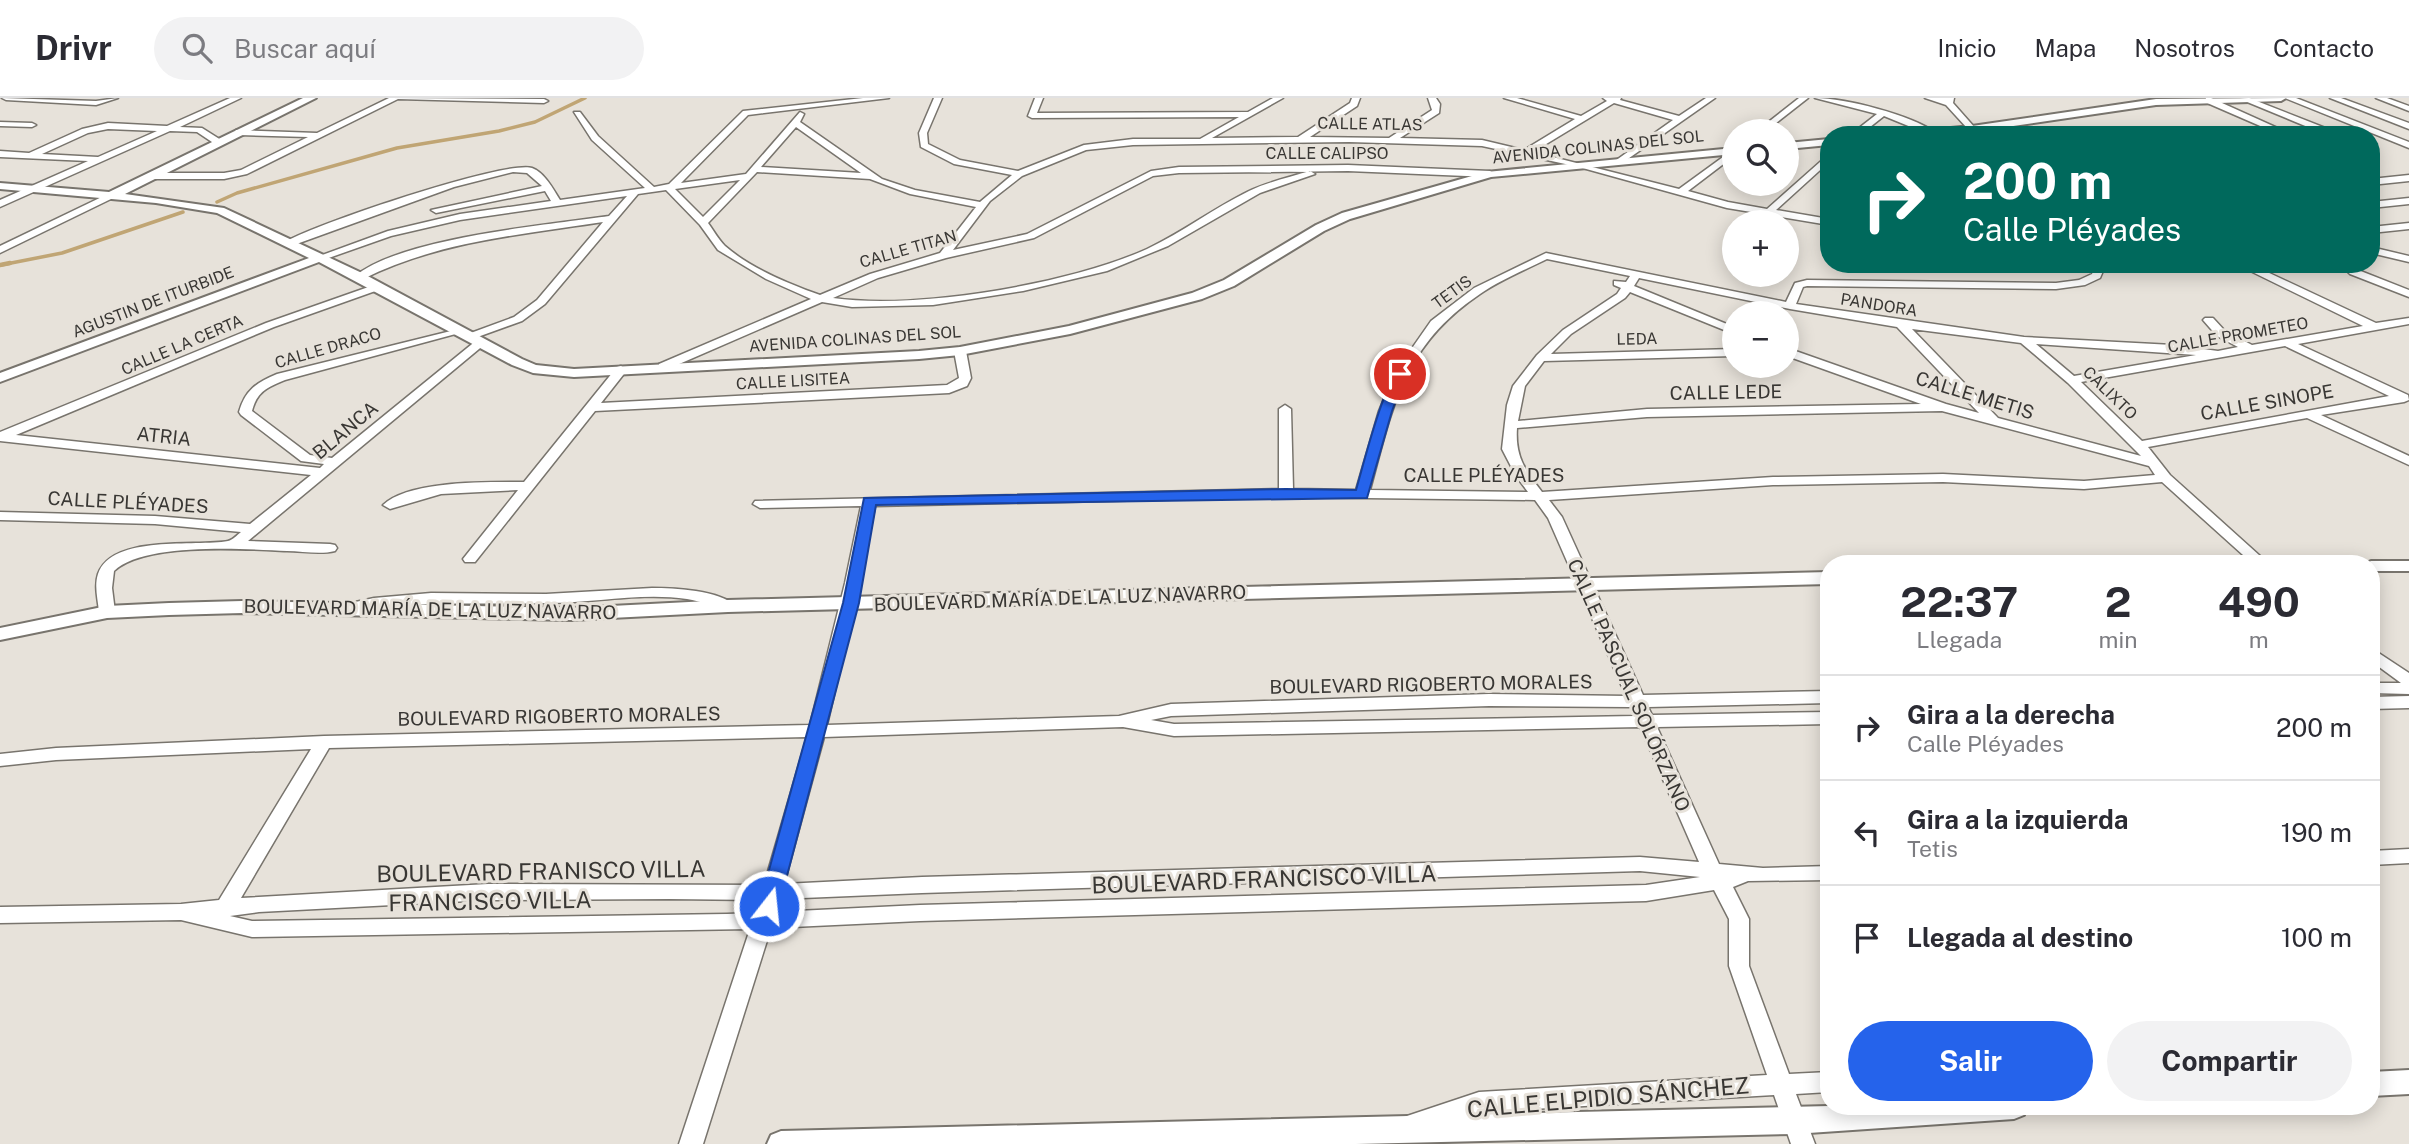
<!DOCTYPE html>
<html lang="es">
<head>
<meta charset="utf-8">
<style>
	:root { --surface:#fff; --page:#f2f2f3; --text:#2b2b33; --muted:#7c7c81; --line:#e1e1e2; --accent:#2563eb }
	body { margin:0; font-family:"Public Sans",sans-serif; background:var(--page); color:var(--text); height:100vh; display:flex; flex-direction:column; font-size:26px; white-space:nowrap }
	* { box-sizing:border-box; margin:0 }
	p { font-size:23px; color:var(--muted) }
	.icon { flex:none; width:38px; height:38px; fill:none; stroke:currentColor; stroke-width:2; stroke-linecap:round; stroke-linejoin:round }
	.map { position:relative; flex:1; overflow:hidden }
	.panel { position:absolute; left:1820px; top:457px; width:560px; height:560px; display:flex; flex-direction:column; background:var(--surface); border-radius:28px; box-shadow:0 4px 18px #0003 }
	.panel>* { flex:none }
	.guide { position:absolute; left:1820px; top:28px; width:560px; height:147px; border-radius:28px; box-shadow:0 4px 18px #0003; background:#00695c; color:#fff; overflow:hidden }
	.buttons { position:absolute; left:1722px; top:21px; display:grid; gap:14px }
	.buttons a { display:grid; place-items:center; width:77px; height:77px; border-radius:50%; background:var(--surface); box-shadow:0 4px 18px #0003; font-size:35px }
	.pin { position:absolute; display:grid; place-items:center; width:60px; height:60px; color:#fff; margin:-30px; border:4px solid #fff; border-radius:50%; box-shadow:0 2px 7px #0007 }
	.me { position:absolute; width:77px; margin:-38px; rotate:16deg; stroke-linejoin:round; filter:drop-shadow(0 0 5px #0008) }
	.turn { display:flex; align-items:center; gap:24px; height:147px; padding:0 28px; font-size:32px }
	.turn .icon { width:91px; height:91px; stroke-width:2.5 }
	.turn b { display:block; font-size:49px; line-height:60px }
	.eta { display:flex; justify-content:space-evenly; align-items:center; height:119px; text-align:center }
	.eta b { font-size:42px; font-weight:700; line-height:49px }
	.cta { display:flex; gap:14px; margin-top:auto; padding:14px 28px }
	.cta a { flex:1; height:80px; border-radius:42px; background:var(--accent); color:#fff; font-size:28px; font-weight:700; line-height:80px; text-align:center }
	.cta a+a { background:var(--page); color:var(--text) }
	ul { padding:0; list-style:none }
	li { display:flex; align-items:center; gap:21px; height:105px; padding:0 28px; border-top:2px solid var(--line) }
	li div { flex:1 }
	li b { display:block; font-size:26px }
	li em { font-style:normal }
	header { display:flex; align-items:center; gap:42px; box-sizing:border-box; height:98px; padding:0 35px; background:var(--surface); border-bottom:2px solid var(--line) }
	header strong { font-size:33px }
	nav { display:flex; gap:38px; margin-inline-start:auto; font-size:24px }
	.search { width:490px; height:63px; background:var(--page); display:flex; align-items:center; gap:18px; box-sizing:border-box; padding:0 24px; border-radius:38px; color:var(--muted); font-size:26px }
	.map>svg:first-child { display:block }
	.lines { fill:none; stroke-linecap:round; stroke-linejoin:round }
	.stream-far1 { stroke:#c0a574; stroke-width:3.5 }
	.stream { stroke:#c0a574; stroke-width:4.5 }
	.minor-casing { stroke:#78746d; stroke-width:3 }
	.tertiary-casing { stroke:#78746d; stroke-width:4 }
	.minor { fill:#fff; fill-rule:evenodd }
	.tertiary { fill:#fff; fill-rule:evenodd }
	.route { fill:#2563eb; stroke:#184099; stroke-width:2 }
	.labels { text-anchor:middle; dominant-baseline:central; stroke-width:6; stroke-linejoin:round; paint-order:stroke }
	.far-street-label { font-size:16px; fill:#393734; stroke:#e7e2da }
	.street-label { font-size:19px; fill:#393734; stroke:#e7e2da }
	.near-street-label { font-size:23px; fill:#393734; stroke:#e7e2da }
</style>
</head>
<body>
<header>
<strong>Drivr</strong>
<div class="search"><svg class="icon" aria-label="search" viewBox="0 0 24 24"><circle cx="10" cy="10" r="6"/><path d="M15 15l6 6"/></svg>Buscar aquí</div>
<nav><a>Inicio</a><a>Mapa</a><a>Nosotros</a><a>Contacto</a></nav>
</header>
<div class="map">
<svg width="2409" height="1046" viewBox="0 0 2409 1046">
	<rect width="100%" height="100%" fill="#e7e2da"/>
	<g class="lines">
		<g class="stream-far1">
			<polyline points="217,104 237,95 397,50 499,33 535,24 585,0"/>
			<polyline points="1,167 62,155 183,114"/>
		</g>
		<polyline class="stream" points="0,167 10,165"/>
		<defs>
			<g id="minor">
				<polygon points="2,0 96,3 118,0 96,7 6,2"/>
				<path d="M230,0H241L180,29L202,30L221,42V46H215L197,34L170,33L0,109V102L88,63L0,59V53L29,55L82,31L108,25L167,28ZM108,31L157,33L98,59L42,56L88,35Z"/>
				<polygon points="389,0 544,1 548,3 544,5 398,1 247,76 224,81 153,81 148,78 153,75 224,75 241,72 308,39 239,37 235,34 236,32 317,35"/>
				<path d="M863,0H889L748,17L681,85L746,76L800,14L804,16L800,24L882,81L915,92L980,104L1012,77L954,66L921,49L919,35L934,0H942L927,35L928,46L960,62L1018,73L1084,47L1133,41H1200L1239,19L1032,20L1028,18L1035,0H1043L1037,15L1248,14L1273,0H1283L1212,40L1298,39L1350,5L1352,0H1360L1357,8L1310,39L1389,40L1432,12L1428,0H1436L1440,6L1439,15L1400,40L1482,42L1524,52L1575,21L1504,0H1517L1581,18L1607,3L1603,0H1621L1620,2L1679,18L1706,0H1715L1622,65L1615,63L1673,22L1614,5L1533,54L1679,91L1734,51V58L1688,93L1728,104L1767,111L1829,56V64L1776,112L1829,121V127L1727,110L1579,69L1482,48L1349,44L1133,47L1086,52L1022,78L990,103L953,152L1027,136L1151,73L1179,69L1348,67L1490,73L1495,76L1490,79L1348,73L1179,75L1153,78L1034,140L946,160L878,180L833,200C917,212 1070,186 1147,151C1183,134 1214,110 1249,93C1268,84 1290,79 1310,73L1315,76L1260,95L1168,148L1107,173L1023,193L933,207L852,209L822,204L663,273L659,272V266L811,201L766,181L718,152L700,127L666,92L638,96L545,206L522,223L472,241L468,240V236L514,219L537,202L603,124C520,137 439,143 363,181L354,179C399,140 547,127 609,118L627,98L460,122L391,138L323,162L314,160L388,133L460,116L551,103L545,93L436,115L431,112L542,88L527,75L513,74L454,89L291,148L282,146C305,129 508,61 532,70C545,75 553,91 560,102L645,90L592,42L574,14H580L598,38L654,89L669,86L743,13ZM796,29L861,75L761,69ZM757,74L870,81L910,96L976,109L940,155L870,176L820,197C789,186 750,170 725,148C718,141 714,133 708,125ZM740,82L703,119L675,91Z"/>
				<polygon points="1799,0 1808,0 1766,33 1757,33"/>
				<path d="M1815,0C1846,0 1910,17 1935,34L1928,36L1884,18L1860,37H1850L1877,16Z"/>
				<polygon points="1925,0 1954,0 1953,5 1976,31 1968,37 1958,37 1967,30 1946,7"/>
				<polygon points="2206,0 2211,0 2293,37 2281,37 2205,4"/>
				<polygon points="2249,0 2338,35 2339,37 2327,37 2240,1"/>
				<polygon points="2285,0 2296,0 2409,44 2409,50"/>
				<polygon points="2330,0 2341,0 2409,25 2409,31"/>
				<polygon points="2376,0 2387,0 2409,8 2409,13"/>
				<polygon points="0,24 32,25 36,27 32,29 0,28"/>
				<polygon points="2371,50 2377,57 2371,61"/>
				<polygon points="2409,77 2409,83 2371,87 2371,81"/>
				<polygon points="110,95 115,98 113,100 0,155 0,148"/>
				<polygon points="2409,100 2409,106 2371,110 2371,104"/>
				<polygon points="2409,125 2409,131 2371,135 2371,129"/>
				<polygon points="2371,149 2409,158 2409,164 2371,155"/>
				<path d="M1546,155L1786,204L1795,185L1807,182L2056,185L2079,182L2092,176L2096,166H2106L2100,180L2085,187L2056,191L1807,188L1803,189L1796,206L2024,239L2173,247L2218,253L2238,249L2217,238L2203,222L2205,220H2213L2225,233L2252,247L2363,228L2236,166H2250L2376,225L2409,220V226L2298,246L2408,297L2409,302L2404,304L2321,317L2409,358V367L2307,320L2148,349L2170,377L2269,466H2253L2162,384L2084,391L1943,384L1773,387L1549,402L1562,419L1643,597L1829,593V605L1648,609L1652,617L1829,614V626L1657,629L1719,766L1763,770L1829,768V782L1748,783L1733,789L1749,821V868L1789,976L1829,974V994L1796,996L1815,1046H1791L1774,997L1479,1014L1412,1037L1404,1033L1400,1026L1404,1019L1479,994L1767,977L1729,868V821L1714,792L1646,803L920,823L771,830L703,1046H679L750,831L252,839L181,822L0,825V809L181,806L219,802L311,651L56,662L0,668V656L56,650L324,638L810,627L845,485L861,408L760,410L753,406L755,403L1279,391V311L1285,307L1291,311L1293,391L1356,392L1379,313L1394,276L1431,223L1474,190ZM1547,161L1630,178L1626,184L1614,183V187L1621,190L1617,196L1563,232L1537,257L1513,288L1507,307L1502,351L1516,378L1528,394L1370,392C1393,307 1403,248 1480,196C1500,182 1525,172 1547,161ZM1639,180L1790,211L1897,229L1979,315L1946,306L1787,250V258L1921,306L1647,311L1518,323L1525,288L1544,263L1734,258V251L1551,256L1571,236L1625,200L1630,194L1734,236V229L1634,188ZM1912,231L2021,245L2068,285L2141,358L1998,320ZM2036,246L2196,257L2074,278ZM2285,248L2389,298L2142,343L2081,284ZM1942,313L2149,368L2155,377L2084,383L1943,376L1773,379L1542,394C1525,372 1515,359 1517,330L1647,319ZM1286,399L1535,402L1548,420L1626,598L1489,596L1171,606L1119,618L827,627L860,485L875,408ZM1489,608L1631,609L1635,618L1174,626L1151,622L1171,618ZM1123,629L1174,638L1640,629L1699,764L1640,759L922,779L784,786L824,639ZM807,639L764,787L488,786L241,800L329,650ZM1640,773L1700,779L1646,787L920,807L776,814L779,801L922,795ZM669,801L759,802L755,815L727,816L252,823L230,818L259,814L488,802Z"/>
				<polygon points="2339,166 2351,166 2358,172 2409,192 2409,199 2350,176"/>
				<path d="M377,186L381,187V191L274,229L16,337L320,370L324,366L301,363L241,317L239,314C245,292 256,285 277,276L463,230V234L285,282C268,289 257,293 252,313L310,357L332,360L477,242H485V246L248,443L330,446L335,447L337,450L335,453C320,457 302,453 287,453C246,451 144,444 114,473L112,490L115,514L107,519L99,514C98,502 94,488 98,476C112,436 196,449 228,443C233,442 237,437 241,434L155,426L0,422V414L155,418L250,426L311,377L0,343V334L266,225Z"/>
				<path d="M960,249L966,253L971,280L967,288L949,295L595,313L475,464H465L463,461L518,392L441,396L390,411L383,407C409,382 489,384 524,384L617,269L621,268L627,272L601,305L947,287L959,280L954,253Z"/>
				<path d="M652,490C674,490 719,492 736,508L728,513C714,509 701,503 687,501C642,494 594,505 548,505C480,507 414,501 346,516L338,511L346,506L374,500L431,495L546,496Z"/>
				<polygon points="2371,550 2409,575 2409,596 2371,595 2371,585 2401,585 2371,563"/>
				<polygon points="2409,598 2409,610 2371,611 2371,599"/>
				<polygon points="2409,751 2409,765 2371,767 2371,753"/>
			</g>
			<g id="tertiary">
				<polygon points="303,0 316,0 125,96 224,110 364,176 522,261 536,267 574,271 919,253 960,249 1069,228 1192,195 1224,182 1316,127 1342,115 1486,74 1734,50 1734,56 1491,79 1350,121 1324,133 1234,188 1202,201 1070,236 960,257 919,261 574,279 533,275 512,267 319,164 0,284 0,275 309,160 217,115 156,105 0,91 0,85 109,94"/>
				<polygon points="2286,0 2281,3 2156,7 1972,34 1903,37 1908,34 1972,28 2156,1"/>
				<polygon points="1829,41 1829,47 1787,51 1787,45"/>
				<polygon points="2371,463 2409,463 2409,473 2371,473 2371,466 2364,466"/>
				<polygon points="1829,474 1829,486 728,514 572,522 242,515 169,517 107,520 0,542 0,530 107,508 169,505 242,503 572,510 728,502"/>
				<polygon points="2409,972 2409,996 2371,998 2371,974"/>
				<polygon points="1829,1008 2028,1008 2024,1017 2014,1021 1794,1036 1356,1046 767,1046 771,1037 781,1033"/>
			</g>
		</defs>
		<use href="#minor" class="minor-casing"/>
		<use href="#tertiary" class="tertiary-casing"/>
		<use href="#minor" class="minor"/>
		<use href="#tertiary" class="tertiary"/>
	</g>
	<path class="route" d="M1400,272L1406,276L1392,313L1367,400L876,407L859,505L779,808L776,814L769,816L762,814L759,808L843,505L864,400L1286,391L1356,392C1362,372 1385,279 1400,272Z"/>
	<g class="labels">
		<g class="far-street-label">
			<text transform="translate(1370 26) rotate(1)">CALLE ATLAS</text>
			<text transform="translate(1598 49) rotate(-6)">AVENIDA COLINAS DEL SOL</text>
			<text x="1327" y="55">CALLE CALIPSO</text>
			<text transform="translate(908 151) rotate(-16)">CALLE TITAN</text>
			<text transform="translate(1452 194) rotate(-36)">TETIS</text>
			<text transform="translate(153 204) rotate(-21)">AGUSTIN DE ITURBIDE</text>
			<text transform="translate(1879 207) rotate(9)">PANDORA</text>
			<text transform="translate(2238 237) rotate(-10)">CALLE PROMETEO</text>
			<text transform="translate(855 241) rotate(-4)">AVENIDA COLINAS DEL SOL</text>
			<text transform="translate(1637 241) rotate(-1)">LEDA</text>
			<text transform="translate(182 247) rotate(-23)">CALLE LA CERTA</text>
			<text transform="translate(328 250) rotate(-16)">CALLE DRACO</text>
			<text transform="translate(793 283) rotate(-3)">CALLE LISITEA</text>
			<text transform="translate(2110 295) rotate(44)">CALIXTO</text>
		</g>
		<g class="street-label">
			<text transform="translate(1726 294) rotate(-1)">CALLE LEDE</text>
			<text transform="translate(1975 297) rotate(17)">CALLE METIS</text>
			<text transform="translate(2267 304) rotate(-10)">CALLE SINOPE</text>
			<text transform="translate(345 332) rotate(-40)">BLANCA</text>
			<text transform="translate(164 338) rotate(6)">ATRIA</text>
			<text x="1484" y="377">CALLE PLÉYADES</text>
			<text transform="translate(128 404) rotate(3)">CALLE PLÉYADES</text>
			<text transform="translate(1060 500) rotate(-2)">BOULEVARD MARÍA DE LA LUZ NAVARRO</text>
			<text transform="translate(430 511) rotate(1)">BOULEVARD MARÍA DE LA LUZ NAVARRO</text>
			<text transform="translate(1431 586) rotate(-1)">BOULEVARD RIGOBERTO MORALES</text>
			<text transform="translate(1629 587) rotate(66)">CALLE PASCUAL SOLÓRZANO</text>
			<text transform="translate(559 618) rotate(-1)">BOULEVARD RIGOBERTO MORALES</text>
		</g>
		<g class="near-street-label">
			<text transform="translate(541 773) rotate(-1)">BOULEVARD FRANISCO VILLA</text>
			<text transform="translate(1264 781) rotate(-2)">BOULEVARD FRANCISCO VILLA</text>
			<text transform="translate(490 803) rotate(-1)">FRANCISCO VILLA</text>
			<text transform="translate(1608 999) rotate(-5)">CALLE ELPIDIO SÁNCHEZ</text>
		</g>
	</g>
</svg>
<div class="buttons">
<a><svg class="icon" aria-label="search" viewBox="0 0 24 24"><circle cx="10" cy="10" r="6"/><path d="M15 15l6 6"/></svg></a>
<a>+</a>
<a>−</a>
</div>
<div class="pin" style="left:1400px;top:276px;background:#d93025"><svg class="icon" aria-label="arrive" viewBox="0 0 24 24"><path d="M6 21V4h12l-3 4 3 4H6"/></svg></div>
<svg class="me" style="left:769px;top:808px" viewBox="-20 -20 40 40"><circle r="17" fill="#2563eb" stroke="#fff" stroke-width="3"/><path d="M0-11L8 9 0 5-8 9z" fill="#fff"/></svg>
<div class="guide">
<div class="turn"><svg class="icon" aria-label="right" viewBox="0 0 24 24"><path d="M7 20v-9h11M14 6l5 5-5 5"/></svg><div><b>200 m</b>Calle Pléyades</div></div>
</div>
<section class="panel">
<div class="eta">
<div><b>22:37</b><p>Llegada</p></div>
<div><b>2</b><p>min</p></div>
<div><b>490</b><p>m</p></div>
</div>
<ul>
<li><svg class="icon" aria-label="right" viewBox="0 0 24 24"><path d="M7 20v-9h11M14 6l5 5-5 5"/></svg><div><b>Gira a la derecha</b><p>Calle Pléyades</p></div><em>200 m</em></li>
<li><svg class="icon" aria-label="left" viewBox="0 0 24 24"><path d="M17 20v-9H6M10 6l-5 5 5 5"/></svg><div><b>Gira a la izquierda</b><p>Tetis</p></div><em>190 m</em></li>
<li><svg class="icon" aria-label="arrive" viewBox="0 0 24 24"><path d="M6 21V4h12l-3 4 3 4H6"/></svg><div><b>Llegada al destino</b></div><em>100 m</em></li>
</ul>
<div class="cta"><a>Salir</a><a>Compartir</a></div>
</section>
</div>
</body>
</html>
